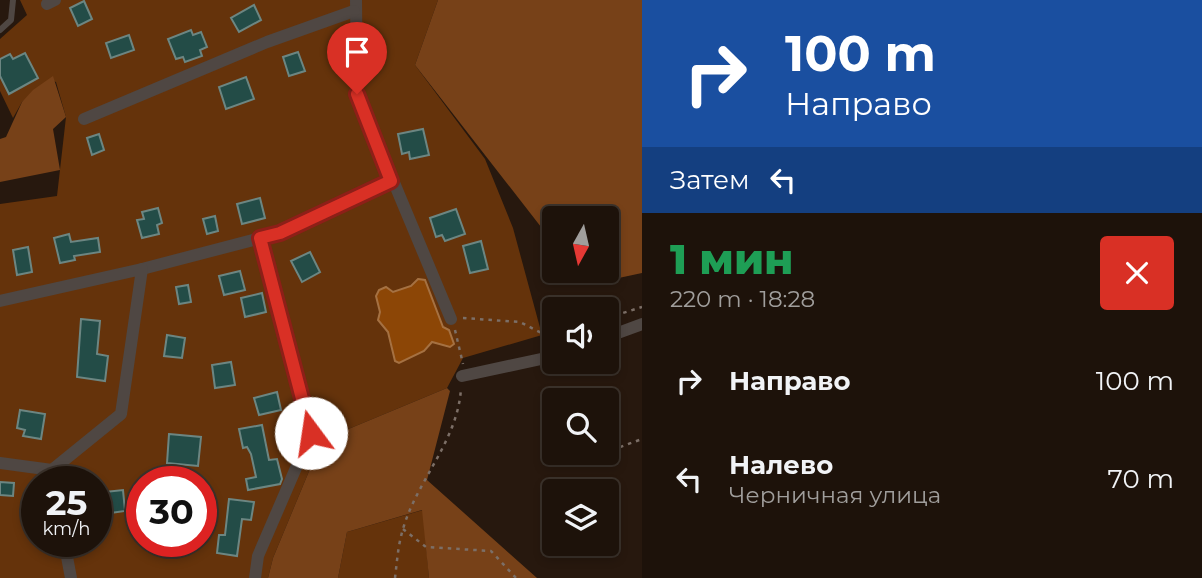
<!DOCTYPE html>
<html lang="ru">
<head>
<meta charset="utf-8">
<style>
	:root { --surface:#1d120a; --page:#2a2018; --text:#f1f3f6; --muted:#a09e9c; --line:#3b322b }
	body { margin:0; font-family:Montserrat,sans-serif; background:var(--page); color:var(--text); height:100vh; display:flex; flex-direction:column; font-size:26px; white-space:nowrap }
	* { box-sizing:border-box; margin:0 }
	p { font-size:23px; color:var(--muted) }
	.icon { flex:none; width:38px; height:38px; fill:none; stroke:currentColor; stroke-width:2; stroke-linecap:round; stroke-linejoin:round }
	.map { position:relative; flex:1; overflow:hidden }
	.side { display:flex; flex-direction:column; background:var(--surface); width:560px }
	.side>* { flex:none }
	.hud { background:#1a4fa0; color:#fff; overflow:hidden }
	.needle { width:46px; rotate:188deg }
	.fabs { position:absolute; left:542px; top:206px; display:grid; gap:14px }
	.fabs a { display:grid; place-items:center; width:77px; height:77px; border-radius:7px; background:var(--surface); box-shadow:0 4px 10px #0003,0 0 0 2px var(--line); font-size:35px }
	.speed { position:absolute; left:21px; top:466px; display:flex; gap:14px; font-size:35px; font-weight:700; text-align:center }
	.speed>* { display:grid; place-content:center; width:91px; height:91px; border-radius:50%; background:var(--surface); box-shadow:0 4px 10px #0003,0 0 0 2px var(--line); line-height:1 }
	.speed small { font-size:18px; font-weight:400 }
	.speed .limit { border:10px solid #d22; background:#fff; color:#111 }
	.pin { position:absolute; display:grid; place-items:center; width:60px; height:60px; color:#fff; margin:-72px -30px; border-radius:50% 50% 50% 0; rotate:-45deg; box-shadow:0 0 7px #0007 }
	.pin .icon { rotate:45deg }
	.me { position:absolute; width:77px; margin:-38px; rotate:346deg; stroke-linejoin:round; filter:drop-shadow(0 0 5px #0008) }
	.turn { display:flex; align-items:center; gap:24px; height:147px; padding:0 28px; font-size:32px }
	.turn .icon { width:91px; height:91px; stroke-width:2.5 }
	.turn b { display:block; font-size:49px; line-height:60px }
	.then { display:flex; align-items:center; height:66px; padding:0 28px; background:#0003; gap:14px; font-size:26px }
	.round { display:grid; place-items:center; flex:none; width:74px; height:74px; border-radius:7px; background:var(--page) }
	.headline { display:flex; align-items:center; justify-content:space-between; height:119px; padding:0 28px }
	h1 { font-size:42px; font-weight:800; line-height:52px; color:#1e9e55 }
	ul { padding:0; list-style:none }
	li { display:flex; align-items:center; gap:21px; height:98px; padding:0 28px }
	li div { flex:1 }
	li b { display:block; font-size:26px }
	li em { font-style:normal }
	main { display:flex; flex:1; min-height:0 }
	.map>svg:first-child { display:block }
	.green { fill:#65330b; fill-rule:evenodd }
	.forest { fill:#774118 }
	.water { fill:#8c4606; stroke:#a57142; stroke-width:2 }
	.building { fill:#234c47; stroke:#6c8682; stroke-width:2 }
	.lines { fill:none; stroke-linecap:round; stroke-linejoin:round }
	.path { stroke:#7c6f67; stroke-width:2.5; stroke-dasharray:3.5 5; stroke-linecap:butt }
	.lane { stroke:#4f4743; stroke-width:6 }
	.street { stroke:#4f4743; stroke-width:12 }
	.route-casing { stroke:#8d1f18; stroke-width:18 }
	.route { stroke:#d93025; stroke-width:12 }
</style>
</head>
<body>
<main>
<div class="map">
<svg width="642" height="578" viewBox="0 0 642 578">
	<rect width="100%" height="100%" fill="#27180e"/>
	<g class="green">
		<path d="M20,0H438L415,65L485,159L513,228L542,335L463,358L447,388L322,440L273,558L268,578H0V204L57,196L66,117L56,82L50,80L22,102L13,118L0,91V39L27,15ZM37,481H96V541H37ZM142,481H201V541H142Z"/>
		<polygon points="423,510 429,578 338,578 347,532"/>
	</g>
	<g class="forest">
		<polygon points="438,0 642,0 642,273 586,285 575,271 607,271 607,219 555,219 555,245 415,65"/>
		<polygon points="53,76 66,117 53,129 60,170 0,182 0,139 6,137 22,102 33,90"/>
		<polygon points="447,388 450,391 427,480 537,578 429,578 422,510 347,532 338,578 268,578 273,558 322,440"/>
	</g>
	<polygon class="water" points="418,279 425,280 443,327 449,330 454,344 450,347 432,342 424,351 399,363 395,361 388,332 378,320 380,312 376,296 379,290 386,287 393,292 411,286"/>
	<g class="building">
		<polygon points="84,1 92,19 78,26 70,8"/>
		<polygon points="254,5 261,20 239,32 231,18"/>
		<polygon points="191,30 193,35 201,32 207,47 200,50 202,56 185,62 183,57 176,59 168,39"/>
		<polygon points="129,35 134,50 111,58 106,43"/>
		<polygon points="298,52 305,71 289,76 283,57"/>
		<polygon points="25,53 38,78 9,94 0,76 0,59 10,54 13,59"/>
		<polygon points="246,77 254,99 226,109 219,87"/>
		<polygon points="423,129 429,155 410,159 409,152 402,154 398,134"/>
		<polygon points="99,134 104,150 92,155 87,138"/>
		<polygon points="260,198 265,218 242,224 237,204"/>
		<polygon points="158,208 162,223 157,225 159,234 142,238 137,220 144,219 142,212"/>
		<polygon points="456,209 465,234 445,241 442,235 436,237 430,218"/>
		<polygon points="215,216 218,231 207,234 203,219"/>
		<polygon points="69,234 71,242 98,238 100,252 74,256 75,260 60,263 54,238"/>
		<polygon points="481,241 488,269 470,273 463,246"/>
		<polygon points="28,247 32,272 17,275 13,250"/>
		<polygon points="310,252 320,272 302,282 291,261"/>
		<polygon points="240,271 245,290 224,295 219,276"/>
		<polygon points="188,285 191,302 179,304 176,287"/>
		<polygon points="262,293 266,312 245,317 241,298"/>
		<polygon points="81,319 100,321 97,354 108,356 105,381 77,377"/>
		<polygon points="167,335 185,338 182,358 164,356"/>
		<polygon points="231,362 235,385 215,388 212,365"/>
		<polygon points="277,392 281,410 259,415 254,398"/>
		<polygon points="20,410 45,414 41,439 23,436 25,430 17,428"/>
		<polygon points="262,425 269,460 277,459 282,479 280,484 248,490 246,479 256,477 251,454 247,447 243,448 239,429"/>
		<polygon points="169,434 201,437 198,466 167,463"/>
		<polygon points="0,482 14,483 13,496 0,495"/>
		<polygon points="123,490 125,511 96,515 96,493"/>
		<polygon points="229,499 254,502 251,520 242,519 237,556 217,553 219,535 225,535"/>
	</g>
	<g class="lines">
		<g class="path">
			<polyline points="463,318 520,322 555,340"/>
			<polyline points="607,318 642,307"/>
			<polyline points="455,330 463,364"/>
			<polyline points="612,450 642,439"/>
			<polyline points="403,529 426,547 491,551 516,578"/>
			<path d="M395,578C397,562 398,545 403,529C417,480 458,441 461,388"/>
		</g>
		<polyline class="lane" points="0,30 11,20 13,0"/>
		<g class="street">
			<polyline points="356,0 357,94 451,319"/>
			<polyline points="47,4 55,0"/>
			<polyline points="84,119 267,42 354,11"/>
			<polyline points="142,269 280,233 391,181"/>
			<polyline points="0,301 142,269 121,414 52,470"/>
			<polyline points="607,337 642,324"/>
			<polyline points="462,376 555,356"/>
			<polyline points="0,463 52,470 54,481"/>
			<polyline points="64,541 71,578"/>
			<polyline points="255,578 258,556 311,433 260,238"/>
		</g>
	</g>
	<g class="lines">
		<defs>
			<polyline id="route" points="311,433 260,238 280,233 391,181 357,94"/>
		</defs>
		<use href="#route" class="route-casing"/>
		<use href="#route" class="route"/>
	</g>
</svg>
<div class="fabs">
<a><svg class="needle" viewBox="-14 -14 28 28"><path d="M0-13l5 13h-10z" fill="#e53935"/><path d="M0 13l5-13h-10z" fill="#a09e9c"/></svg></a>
<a><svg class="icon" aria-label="sound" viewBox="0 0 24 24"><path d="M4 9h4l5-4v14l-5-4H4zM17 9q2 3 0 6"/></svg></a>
<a><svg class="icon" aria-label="search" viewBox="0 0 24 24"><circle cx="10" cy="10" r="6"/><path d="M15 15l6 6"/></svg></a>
<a><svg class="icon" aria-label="layers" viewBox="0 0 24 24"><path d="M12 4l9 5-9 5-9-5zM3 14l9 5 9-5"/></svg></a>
</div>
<div class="speed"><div>25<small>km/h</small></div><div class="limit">30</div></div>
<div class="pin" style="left:357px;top:94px;background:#d93025"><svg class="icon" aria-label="arrive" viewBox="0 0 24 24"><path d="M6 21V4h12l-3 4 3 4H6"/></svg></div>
<svg class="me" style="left:311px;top:433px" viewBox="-20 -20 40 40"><circle r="19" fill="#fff"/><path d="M0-13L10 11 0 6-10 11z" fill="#d93025"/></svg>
</div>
<section class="side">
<div class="hud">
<div class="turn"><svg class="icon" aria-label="right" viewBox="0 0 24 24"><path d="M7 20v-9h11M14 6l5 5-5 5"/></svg><div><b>100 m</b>Направо</div></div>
<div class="then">Затем<svg class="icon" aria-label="left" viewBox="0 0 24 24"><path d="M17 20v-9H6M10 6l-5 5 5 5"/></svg></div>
</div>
<div class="headline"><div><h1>1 мин</h1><p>220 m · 18:28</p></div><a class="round" style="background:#d93025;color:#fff"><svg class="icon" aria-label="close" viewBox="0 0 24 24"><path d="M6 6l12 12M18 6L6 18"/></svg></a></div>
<ul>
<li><svg class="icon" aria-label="right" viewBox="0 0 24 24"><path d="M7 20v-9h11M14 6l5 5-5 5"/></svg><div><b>Направо</b></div><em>100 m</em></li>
<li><svg class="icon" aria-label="left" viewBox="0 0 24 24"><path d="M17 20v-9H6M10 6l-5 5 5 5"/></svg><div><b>Налево</b><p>Черничная улица</p></div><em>70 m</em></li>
</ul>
</section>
</main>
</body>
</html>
